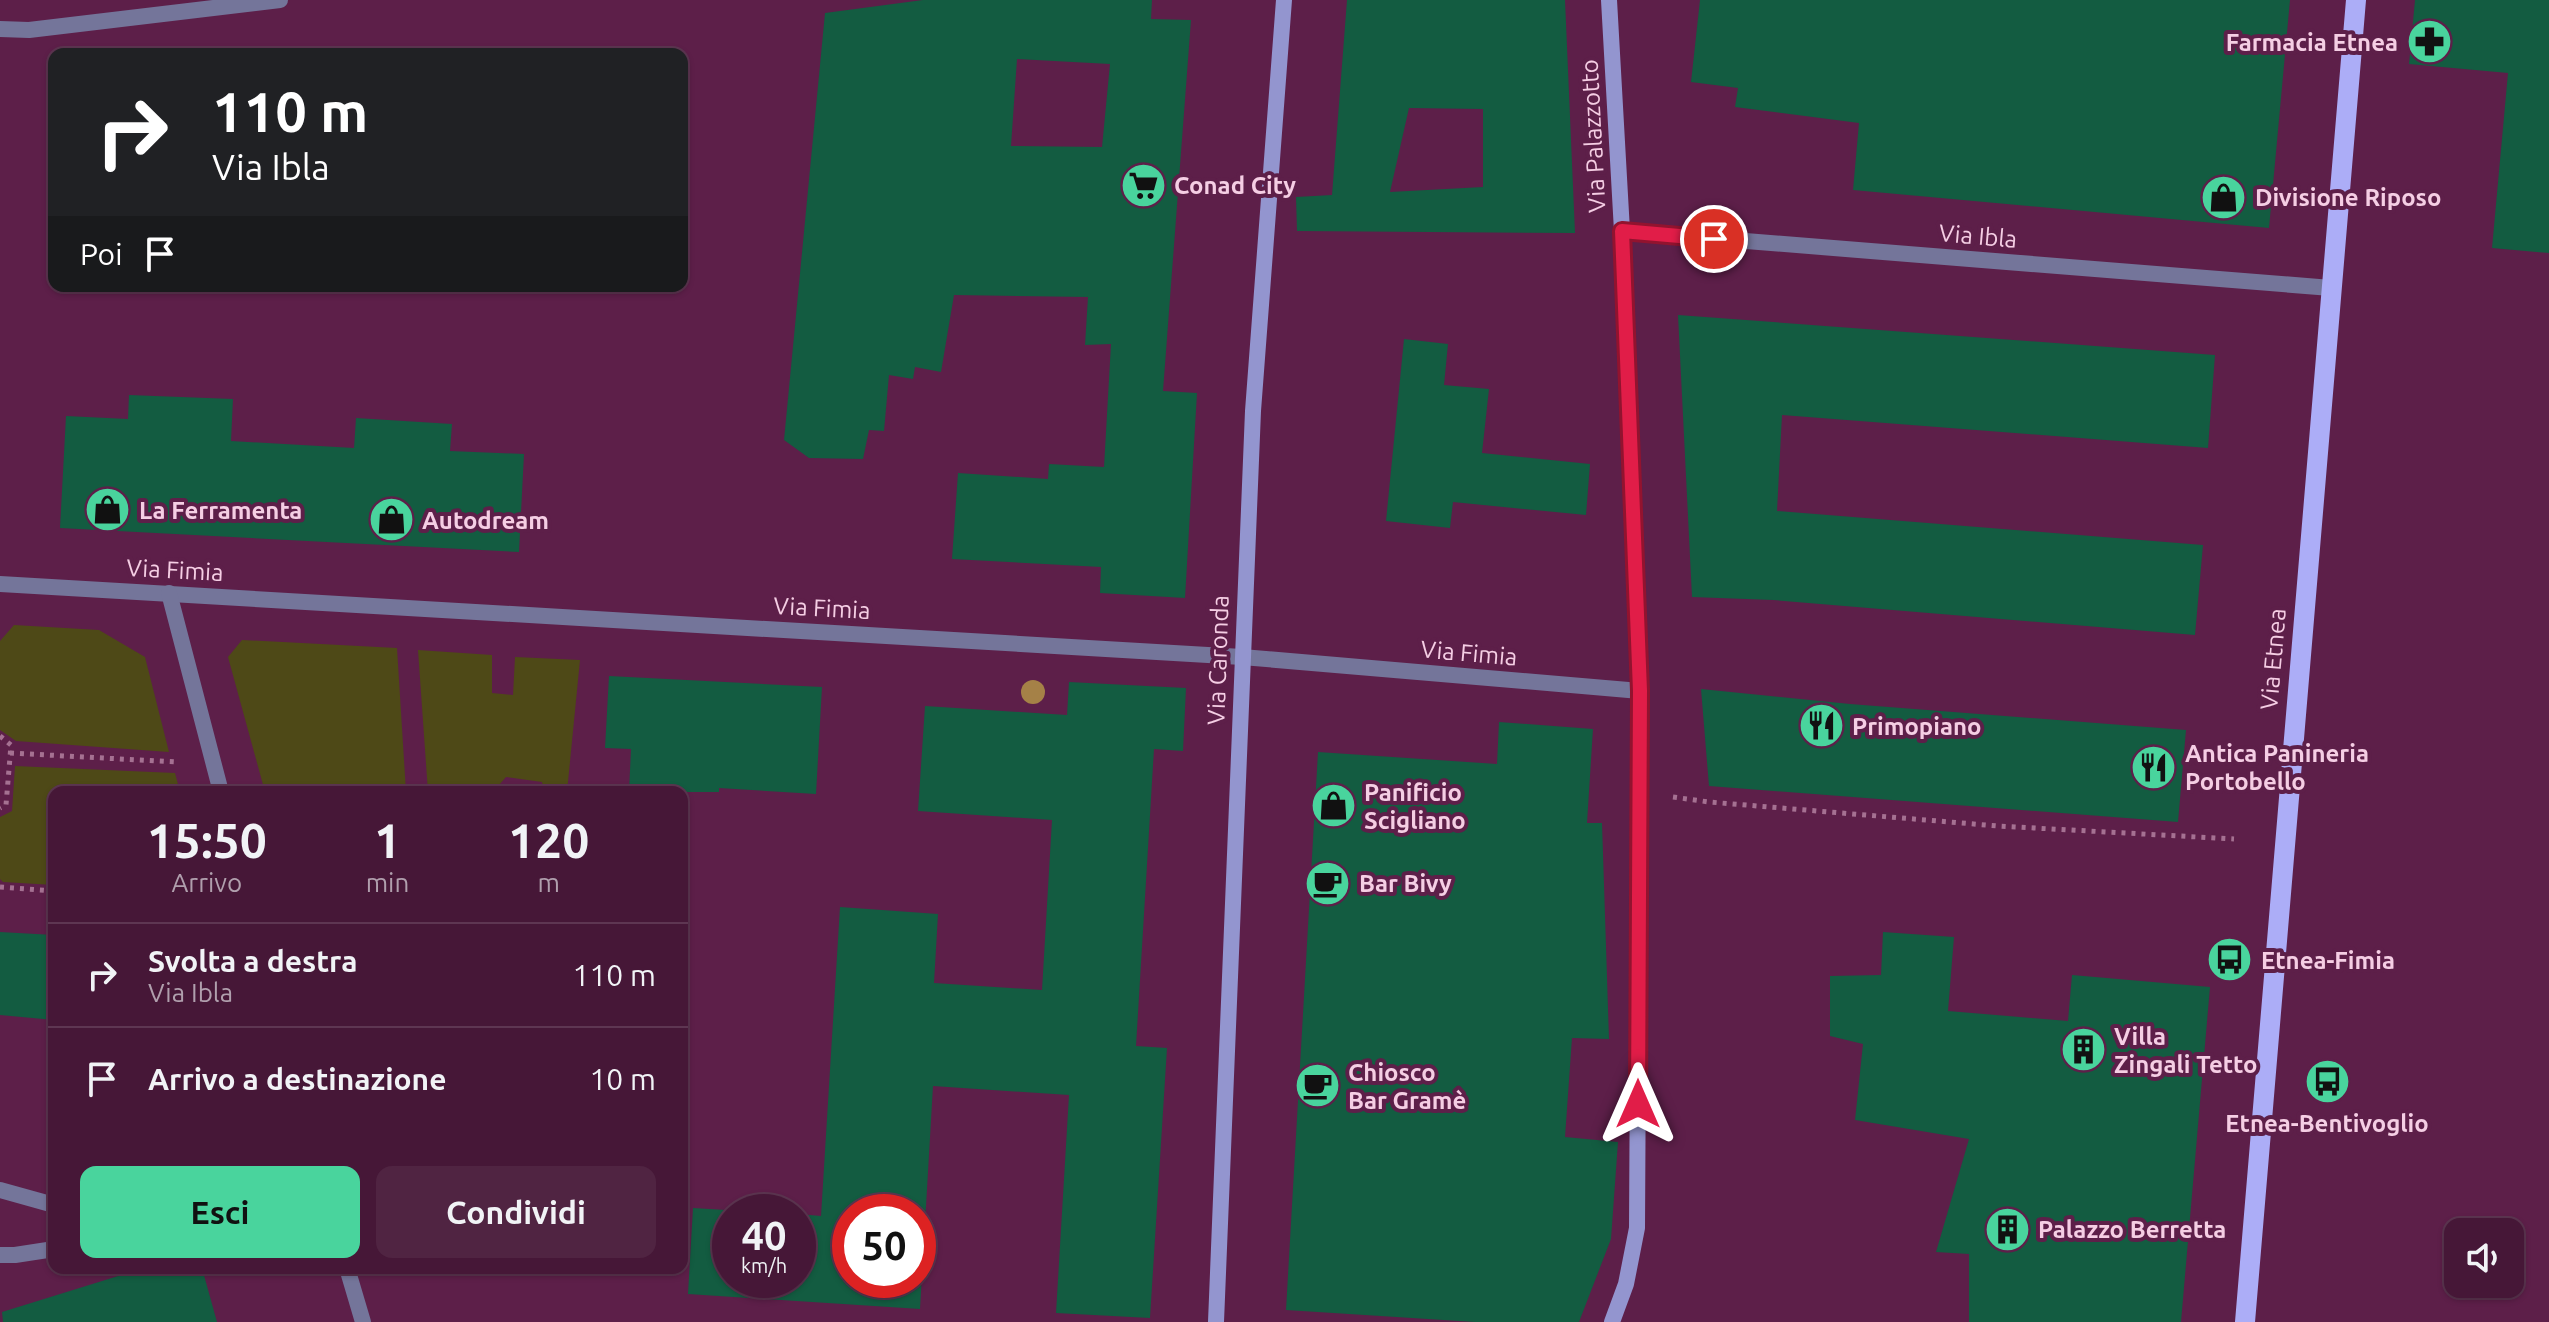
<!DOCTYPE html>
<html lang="it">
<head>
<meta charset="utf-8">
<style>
	:root { --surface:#461737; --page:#502442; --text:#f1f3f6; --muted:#b09fad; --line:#5e3652; --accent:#49d49d }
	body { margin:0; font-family:Ubuntu,sans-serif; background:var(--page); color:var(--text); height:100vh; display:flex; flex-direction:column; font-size:30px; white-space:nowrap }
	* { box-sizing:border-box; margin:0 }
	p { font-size:26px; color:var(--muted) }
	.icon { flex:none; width:44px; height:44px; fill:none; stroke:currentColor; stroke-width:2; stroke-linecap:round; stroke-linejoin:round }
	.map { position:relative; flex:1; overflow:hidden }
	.sheet { position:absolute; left:48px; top:786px; width:640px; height:488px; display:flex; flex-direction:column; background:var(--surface); border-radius:16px; box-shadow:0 2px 6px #0004,0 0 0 2px var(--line) }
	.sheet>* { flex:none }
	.hud { position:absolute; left:48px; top:48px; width:640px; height:244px; border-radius:16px; box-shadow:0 2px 6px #0004,0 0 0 2px var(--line); background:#202124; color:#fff; overflow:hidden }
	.controls { position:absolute; left:2444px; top:1218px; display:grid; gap:16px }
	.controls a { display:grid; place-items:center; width:80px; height:80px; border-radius:16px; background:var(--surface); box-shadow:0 2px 6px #0004,0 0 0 2px var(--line); font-size:40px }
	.speed { position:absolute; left:712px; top:1194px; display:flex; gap:16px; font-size:40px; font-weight:700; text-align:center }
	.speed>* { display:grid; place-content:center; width:104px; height:104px; border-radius:50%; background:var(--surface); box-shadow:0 2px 6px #0004,0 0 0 2px var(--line); line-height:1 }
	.speed small { font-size:20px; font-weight:400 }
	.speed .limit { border:12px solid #d22; background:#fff; color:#111 }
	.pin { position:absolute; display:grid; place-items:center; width:68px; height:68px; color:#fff; margin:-34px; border:4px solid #fff; border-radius:50%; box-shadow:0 2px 8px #0007 }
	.me { position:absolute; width:88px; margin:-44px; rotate:0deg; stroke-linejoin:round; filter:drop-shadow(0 0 6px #0008) }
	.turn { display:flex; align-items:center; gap:28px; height:168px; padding:0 32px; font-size:36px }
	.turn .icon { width:104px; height:104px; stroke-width:2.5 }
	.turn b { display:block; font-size:56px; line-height:68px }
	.then { display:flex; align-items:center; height:76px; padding:0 32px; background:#0003; gap:16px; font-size:30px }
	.eta { display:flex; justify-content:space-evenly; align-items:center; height:136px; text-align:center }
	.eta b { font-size:48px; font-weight:700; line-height:56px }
	.button { display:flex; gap:16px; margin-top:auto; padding:16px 32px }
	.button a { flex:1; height:92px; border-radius:16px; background:var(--accent); color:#111; font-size:32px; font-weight:700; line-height:92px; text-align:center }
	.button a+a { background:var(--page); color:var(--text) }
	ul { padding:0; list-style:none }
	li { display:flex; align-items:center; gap:24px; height:104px; padding:0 32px; border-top:2px solid var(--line) }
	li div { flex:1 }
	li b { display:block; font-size:30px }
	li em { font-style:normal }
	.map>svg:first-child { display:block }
	.green { fill:#4e4917 }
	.building { fill:#135c41; fill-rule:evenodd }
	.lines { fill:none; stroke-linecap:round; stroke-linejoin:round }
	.path { stroke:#a57192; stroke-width:5; stroke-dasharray:4 6; stroke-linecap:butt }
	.minor { stroke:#74759a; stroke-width:16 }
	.secondary { stroke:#9395cf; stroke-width:16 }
	.primary { stroke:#acadf7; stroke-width:20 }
	.tree { fill:#a58147 }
	.route-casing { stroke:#92132f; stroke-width:20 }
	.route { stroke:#e11d48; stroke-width:14 }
	.labels { text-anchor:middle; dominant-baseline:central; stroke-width:8; stroke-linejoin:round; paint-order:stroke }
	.poi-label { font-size:24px; font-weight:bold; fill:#f5cee4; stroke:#5d1f49; text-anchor:start }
	.street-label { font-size:24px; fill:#f5cee4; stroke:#5d1f49 }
</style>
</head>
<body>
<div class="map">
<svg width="2549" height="1322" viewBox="0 0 2549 1322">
	<rect width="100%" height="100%" fill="#5d1f49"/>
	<g class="green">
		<polygon points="14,625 99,630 145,657 169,752 16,741 0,730 0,641"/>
		<polygon points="242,640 397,648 406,792 265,792 228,657"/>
		<polygon points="418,650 492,655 492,693 513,695 515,657 580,660 567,792 544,792 542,782 506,777 499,785 498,792 428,792"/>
		<polygon points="15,766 175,773 180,792 54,792 54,885 3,882 0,879 0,817 12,811"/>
	</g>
	<g class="building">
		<path d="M923,0H1152L1151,19L1191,20L1163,391L1197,393L1185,598L1100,593L1101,567L952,559L958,473L1048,479L1049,464L1104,467L1111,344L1085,345L1088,297L954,295L941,372L915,367L913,379L889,375L884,431L869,430L863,459L809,458L784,440L825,13ZM1017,59L1110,64L1102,147L1011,146Z"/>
		<path d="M1347,0H1565L1575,233L1297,231L1296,197L1332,195ZM1409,108L1483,109V187L1390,192Z"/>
		<polygon points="1700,0 2290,0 2269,228 1853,190 1859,123 1735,107 1738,88 1691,82"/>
		<polygon points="2415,0 2549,0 2549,253 2492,248 2508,73 2409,64"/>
		<polygon points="1678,315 2215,355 2208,448 1782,415 1777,511 2203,545 2195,635 1773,600 1692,597"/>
		<polygon points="1404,339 1448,344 1444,385 1489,389 1482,453 1590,464 1586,515 1453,502 1450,528 1386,521"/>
		<polygon points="129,395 233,399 231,441 354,448 356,418 452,424 450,451 524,454 519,552 60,528 66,416 128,419"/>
		<polygon points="609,676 822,687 816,794 719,788 719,792 629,792 631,749 605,748"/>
		<path d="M1069,682L1186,688L1183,751L1154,749L1136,1046L1167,1048L1150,1318L1056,1313L1069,1095L933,1086L920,1309L688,1294L693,1208L759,1212H730V1280H798V1214L821,1216L840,907L938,914L934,983L1042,990L1052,820L918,811L925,706L1067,715ZM850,1212H918V1280H850Z"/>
		<polygon points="1701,689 1850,704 2186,730 2178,822 1709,786"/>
		<polygon points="1499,722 1593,729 1587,823 1602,823 1609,1039 1572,1038 1565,1137 1618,1142 1611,1239 1579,1322 1475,1322 1286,1310 1318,752 1497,764"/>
		<polygon points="0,932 54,935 54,1020 0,1015"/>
		<polygon points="1883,932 1954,937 1948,1011 2068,1021 2072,975 2210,987 2181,1322 1969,1322 1969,1254 1936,1252 1969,1139 1855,1120 1863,1044 1830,1036 1830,976 1881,975"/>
		<polygon points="144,1268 202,1268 217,1322 3,1322 2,1312"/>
	</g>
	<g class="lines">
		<g class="path">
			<polyline points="0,736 11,745 6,805 0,808"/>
			<polyline points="10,753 177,762"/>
			<polyline points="1673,797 1709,802 1998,826 2234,839"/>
			<polyline points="0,887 54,891"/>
		</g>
		<g class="minor">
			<polyline points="0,29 29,30 280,0"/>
			<polyline points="1622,231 2331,288"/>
			<polyline points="0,584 1242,657 1640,691"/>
			<polyline points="169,593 221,792"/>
			<polyline points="0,1190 54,1205"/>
			<polyline points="0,1255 15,1255 54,1249"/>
			<polyline points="347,1268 363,1322"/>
		</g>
		<g class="secondary">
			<polyline points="1609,0 1622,231 1640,691 1637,1228 1626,1284 1612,1322"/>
			<polyline points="1216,1322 1253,411 1284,0"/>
		</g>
		<polyline class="primary" points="2245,1322 2356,0"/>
	</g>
	<circle class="tree" cx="1033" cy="692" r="12"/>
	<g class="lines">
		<defs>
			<polyline id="route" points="1638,1104 1640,691 1622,231 1714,239"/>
		</defs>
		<use href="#route" class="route-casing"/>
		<use href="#route" class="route"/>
	</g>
	<defs>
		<symbol id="pharmacy-disc" viewBox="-11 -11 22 22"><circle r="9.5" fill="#49d49d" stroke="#5d1f49"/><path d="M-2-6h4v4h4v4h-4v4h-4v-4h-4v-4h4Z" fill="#111"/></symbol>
		<symbol id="supermarket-disc" viewBox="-11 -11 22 22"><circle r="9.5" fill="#49d49d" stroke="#5d1f49"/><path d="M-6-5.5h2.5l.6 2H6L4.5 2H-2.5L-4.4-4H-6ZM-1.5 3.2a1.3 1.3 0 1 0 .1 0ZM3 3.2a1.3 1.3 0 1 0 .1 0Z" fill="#111"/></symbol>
		<symbol id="shop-disc" viewBox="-11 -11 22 22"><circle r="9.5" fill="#49d49d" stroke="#5d1f49"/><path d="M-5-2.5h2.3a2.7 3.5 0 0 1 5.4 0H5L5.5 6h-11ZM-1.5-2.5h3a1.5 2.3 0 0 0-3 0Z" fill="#111"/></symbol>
		<symbol id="restaurant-disc" viewBox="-11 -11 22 22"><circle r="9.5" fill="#49d49d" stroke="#5d1f49"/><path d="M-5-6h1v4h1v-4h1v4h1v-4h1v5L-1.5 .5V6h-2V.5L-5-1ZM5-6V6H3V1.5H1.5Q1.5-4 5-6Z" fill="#111"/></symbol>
		<symbol id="cafe-disc" viewBox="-11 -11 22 22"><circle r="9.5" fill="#49d49d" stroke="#5d1f49"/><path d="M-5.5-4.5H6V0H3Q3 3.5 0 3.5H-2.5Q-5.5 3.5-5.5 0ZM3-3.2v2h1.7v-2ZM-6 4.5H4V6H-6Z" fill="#111"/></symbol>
		<symbol id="bus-disc" viewBox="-11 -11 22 22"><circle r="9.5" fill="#49d49d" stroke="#5d1f49"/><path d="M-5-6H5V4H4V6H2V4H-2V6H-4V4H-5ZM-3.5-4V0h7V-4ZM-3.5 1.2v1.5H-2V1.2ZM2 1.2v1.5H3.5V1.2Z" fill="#111"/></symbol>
		<symbol id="building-disc" viewBox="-11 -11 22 22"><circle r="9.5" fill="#49d49d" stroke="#5d1f49"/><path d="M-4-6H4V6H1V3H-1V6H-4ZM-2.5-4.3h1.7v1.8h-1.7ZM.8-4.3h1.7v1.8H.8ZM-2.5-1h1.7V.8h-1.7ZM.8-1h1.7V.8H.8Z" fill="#111"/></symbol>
	</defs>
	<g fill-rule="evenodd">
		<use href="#pharmacy-disc" x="2404" y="16" width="51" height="51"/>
		<use href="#supermarket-disc" x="1118" y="160" width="51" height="51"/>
		<use href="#shop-disc" x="2198" y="172" width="51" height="51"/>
		<use href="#shop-disc" x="82" y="484" width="51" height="51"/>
		<use href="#shop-disc" x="366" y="494" width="51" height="51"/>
		<use href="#restaurant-disc" x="1796" y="700" width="51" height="51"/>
		<use href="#restaurant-disc" x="2128" y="742" width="51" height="51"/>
		<use href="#shop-disc" x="1308" y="780" width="51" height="51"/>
		<use href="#cafe-disc" x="1302" y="858" width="51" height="51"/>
		<use href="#bus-disc" x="2204" y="934" width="51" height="51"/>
		<use href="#building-disc" x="2058" y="1024" width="51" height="51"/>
		<use href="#bus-disc" x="2302" y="1056" width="51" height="51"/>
		<use href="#cafe-disc" x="1292" y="1060" width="51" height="51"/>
		<use href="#building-disc" x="1982" y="1204" width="51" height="51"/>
	</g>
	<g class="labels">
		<g class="poi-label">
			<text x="2398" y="42" text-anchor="end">Farmacia Etnea</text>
			<text x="1174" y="185">Conad City</text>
			<text x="2255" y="197">Divisione Riposo</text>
			<text x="139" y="510">La Ferramenta</text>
			<text x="422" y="520">Autodream</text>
			<text x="1852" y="726">Primopiano</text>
			<text x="2185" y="753">Antica Panineria<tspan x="2185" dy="28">Portobello</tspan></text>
			<text x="1364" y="792">Panificio<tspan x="1364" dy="28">Scigliano</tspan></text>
			<text x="1359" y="883">Bar Bivy</text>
			<text x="2261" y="960">Etnea-Fimia</text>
			<text x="2114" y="1036">Villa<tspan x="2114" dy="28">Zingali Tetto</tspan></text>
			<text x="1348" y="1072">Chiosco<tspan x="1348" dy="28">Bar Gramè</tspan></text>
			<text x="2327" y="1123" text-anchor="middle">Etnea-Bentivoglio</text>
			<text x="2038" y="1229">Palazzo Berretta</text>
		</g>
		<g class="street-label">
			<text transform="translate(1593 136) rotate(-93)">Via Palazzotto</text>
			<text transform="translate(1978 236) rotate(5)">Via Ibla</text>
			<text transform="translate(175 570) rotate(3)">Via Fimia</text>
			<text transform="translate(822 608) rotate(3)">Via Fimia</text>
			<text transform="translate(1469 653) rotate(5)">Via Fimia</text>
			<text transform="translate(2273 659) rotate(-85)">Via Etnea</text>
			<text transform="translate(1218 660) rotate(-88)">Via Caronda</text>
		</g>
	</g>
</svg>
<div class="controls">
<a><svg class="icon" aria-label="sound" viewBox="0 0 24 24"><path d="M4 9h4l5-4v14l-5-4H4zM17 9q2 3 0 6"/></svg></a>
</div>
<div class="speed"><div>40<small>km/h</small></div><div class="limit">50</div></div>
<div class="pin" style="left:1714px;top:239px;background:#d93025"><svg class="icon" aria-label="arrive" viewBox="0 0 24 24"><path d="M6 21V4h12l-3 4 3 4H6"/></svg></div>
<svg class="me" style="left:1638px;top:1104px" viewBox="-20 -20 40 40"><path d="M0-17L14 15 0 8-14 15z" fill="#e11d48" stroke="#fff" stroke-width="4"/></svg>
<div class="hud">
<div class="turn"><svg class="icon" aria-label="right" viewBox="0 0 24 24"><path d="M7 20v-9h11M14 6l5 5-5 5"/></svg><div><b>110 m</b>Via Ibla</div></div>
<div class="then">Poi<svg class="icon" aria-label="arrive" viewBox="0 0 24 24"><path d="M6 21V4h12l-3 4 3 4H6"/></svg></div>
</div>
<section class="sheet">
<div class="eta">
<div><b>15:50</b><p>Arrivo</p></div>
<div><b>1</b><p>min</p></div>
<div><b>120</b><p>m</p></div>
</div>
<ul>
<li><svg class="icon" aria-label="right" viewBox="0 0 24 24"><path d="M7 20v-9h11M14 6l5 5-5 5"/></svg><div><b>Svolta a destra</b><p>Via Ibla</p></div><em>110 m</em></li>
<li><svg class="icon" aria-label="arrive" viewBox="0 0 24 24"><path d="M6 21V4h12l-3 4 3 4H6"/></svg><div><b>Arrivo a destinazione</b></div><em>10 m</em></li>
</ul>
<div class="button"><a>Esci</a><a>Condividi</a></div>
</section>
</div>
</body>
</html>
